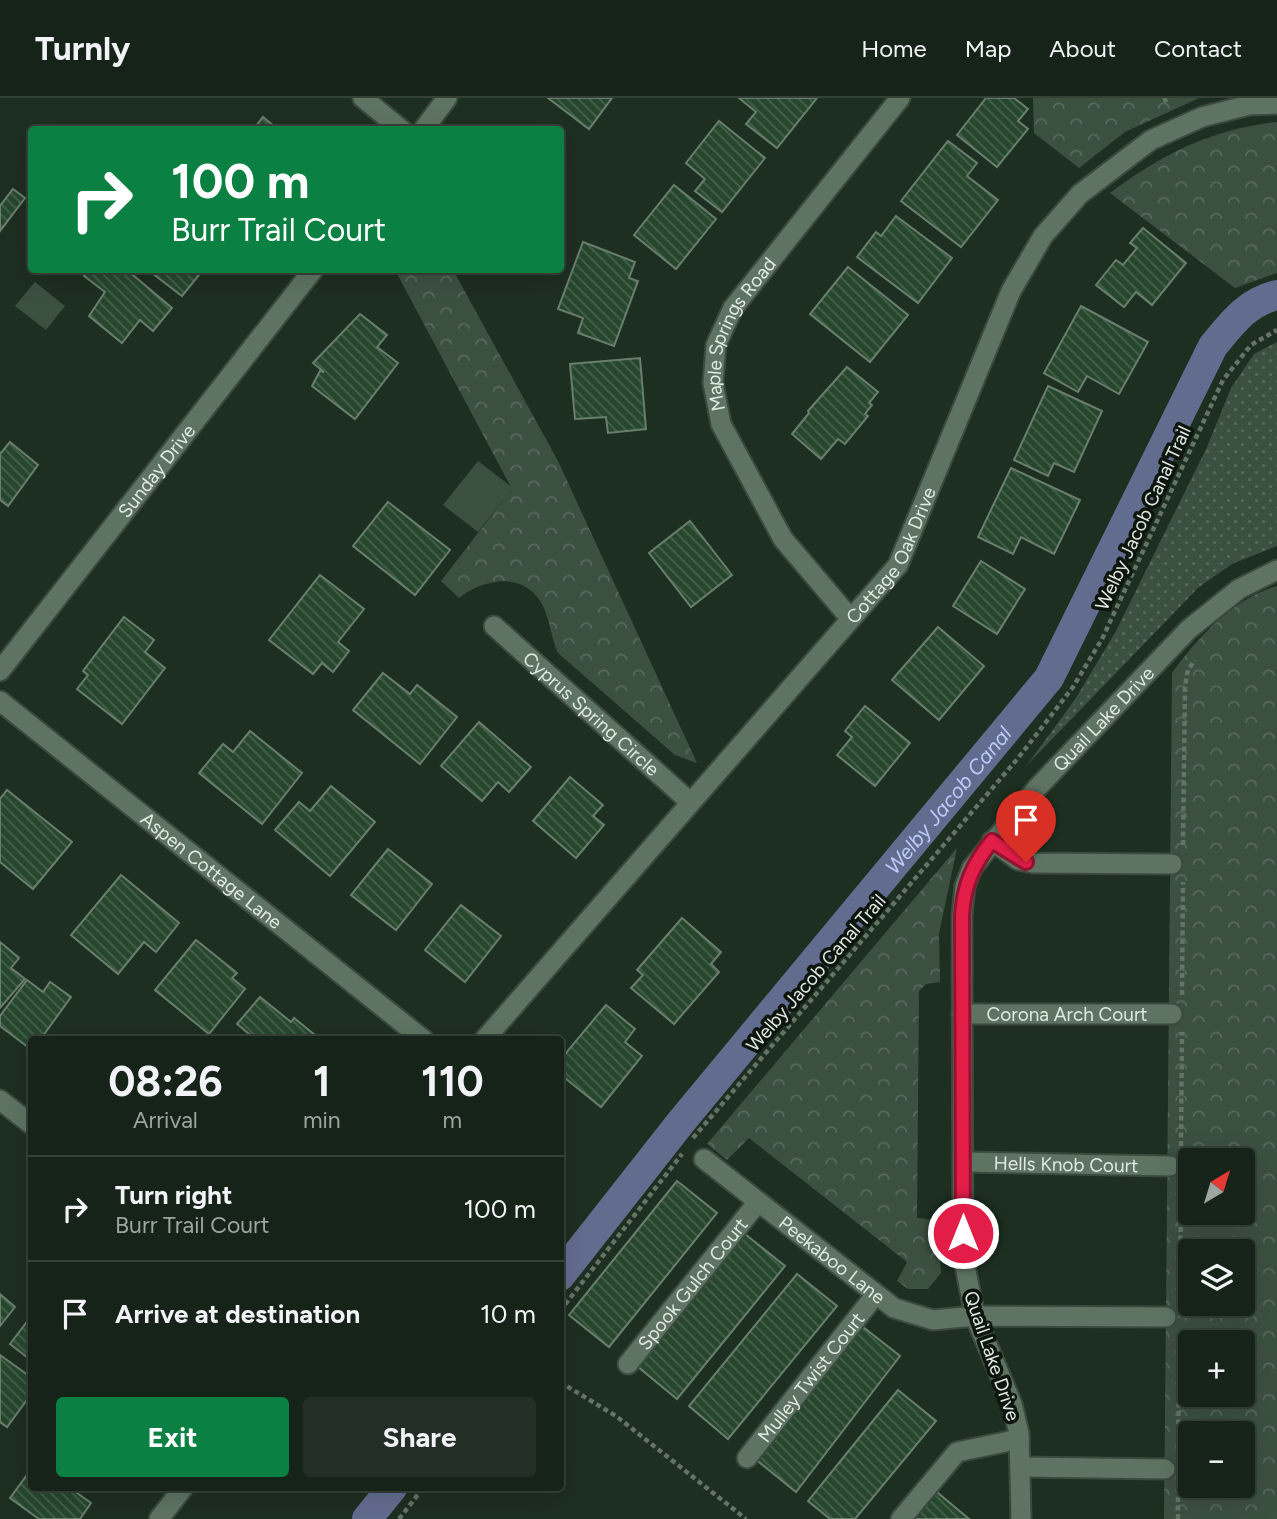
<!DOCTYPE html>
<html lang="en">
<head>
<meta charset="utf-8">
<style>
	:root { --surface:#162319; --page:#232f26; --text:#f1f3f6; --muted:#9ea4a2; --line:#354038; --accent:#0b8043 }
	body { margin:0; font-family:Figtree,sans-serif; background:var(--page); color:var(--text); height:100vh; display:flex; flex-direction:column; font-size:26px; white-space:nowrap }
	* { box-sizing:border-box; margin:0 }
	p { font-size:23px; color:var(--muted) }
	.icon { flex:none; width:38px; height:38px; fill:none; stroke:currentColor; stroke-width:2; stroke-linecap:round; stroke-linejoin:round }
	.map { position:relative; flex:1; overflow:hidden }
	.drawer { position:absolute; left:28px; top:938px; width:536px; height:455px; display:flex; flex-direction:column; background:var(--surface); border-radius:7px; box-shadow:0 7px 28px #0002,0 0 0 2px var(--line) }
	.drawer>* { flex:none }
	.guide { position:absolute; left:28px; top:28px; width:536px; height:147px; border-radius:7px; box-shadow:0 7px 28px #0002,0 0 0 2px var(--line); background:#0b8043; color:#fff; overflow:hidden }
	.needle { width:46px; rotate:38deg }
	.buttons { position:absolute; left:1178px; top:1050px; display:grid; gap:14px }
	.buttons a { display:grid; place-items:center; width:77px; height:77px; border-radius:7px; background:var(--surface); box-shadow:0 7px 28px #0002,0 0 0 2px var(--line); font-size:35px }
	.pin { position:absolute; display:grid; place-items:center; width:60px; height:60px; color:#fff; margin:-72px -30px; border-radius:50% 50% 50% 0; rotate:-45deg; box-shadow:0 0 7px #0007 }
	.pin .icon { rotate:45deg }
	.me { position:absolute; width:77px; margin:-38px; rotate:0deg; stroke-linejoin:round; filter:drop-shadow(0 0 5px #0008) }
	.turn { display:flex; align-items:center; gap:24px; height:147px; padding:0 28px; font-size:32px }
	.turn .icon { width:91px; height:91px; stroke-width:2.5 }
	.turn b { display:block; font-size:49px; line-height:60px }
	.eta { display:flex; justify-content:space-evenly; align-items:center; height:119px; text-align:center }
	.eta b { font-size:42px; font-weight:700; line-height:49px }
	.primary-button { display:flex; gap:14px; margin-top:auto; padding:14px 28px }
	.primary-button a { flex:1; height:80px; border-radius:7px; background:var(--accent); color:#fff; font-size:28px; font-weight:700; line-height:80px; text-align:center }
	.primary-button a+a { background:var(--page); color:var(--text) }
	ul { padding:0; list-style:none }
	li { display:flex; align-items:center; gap:21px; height:105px; padding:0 28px; border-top:2px solid var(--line) }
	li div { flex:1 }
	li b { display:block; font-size:26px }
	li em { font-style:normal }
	header { display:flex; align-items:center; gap:42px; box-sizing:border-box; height:98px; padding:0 35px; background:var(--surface); border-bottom:2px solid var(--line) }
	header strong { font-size:33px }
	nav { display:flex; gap:38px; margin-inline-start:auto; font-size:24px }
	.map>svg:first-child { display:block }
	.grass { fill:url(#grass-dots) }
	.park { fill:url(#park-crowns); fill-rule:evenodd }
	.garden { fill:#3c5040 }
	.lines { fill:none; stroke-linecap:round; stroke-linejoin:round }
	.canal { stroke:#626c8f; stroke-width:30 }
	.building { fill:url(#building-back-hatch); stroke:#6a7e6d; stroke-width:2 }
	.minor-casing { stroke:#3a4a3d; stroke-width:23 }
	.path { stroke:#637366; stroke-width:4.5; stroke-dasharray:5 3.5; stroke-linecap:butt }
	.minor { stroke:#5e7362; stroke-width:19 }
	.route-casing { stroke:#92132f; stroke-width:18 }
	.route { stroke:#e11d48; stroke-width:12 }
	.labels { text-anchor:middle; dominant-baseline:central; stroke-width:7; stroke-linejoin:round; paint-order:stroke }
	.street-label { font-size:19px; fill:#deeae0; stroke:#0d150e }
	.water-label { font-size:21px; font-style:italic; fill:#bccafa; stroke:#0d150e }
</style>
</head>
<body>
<header>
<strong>Turnly</strong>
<nav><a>Home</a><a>Map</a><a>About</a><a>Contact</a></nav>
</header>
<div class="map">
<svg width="1277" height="1421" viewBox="0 0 1277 1421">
	<defs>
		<pattern id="grass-dots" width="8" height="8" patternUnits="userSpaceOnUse" patternTransform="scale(1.75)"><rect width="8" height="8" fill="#3c5040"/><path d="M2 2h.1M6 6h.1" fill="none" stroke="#58695b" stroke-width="1.8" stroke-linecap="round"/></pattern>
		<pattern id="park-crowns" width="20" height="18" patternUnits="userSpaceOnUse" patternTransform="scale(1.75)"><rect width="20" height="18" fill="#3c5040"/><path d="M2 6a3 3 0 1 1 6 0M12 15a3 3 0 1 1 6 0" fill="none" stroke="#58695b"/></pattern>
		<pattern id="building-back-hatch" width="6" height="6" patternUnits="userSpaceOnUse" patternTransform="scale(1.75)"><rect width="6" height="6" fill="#26472e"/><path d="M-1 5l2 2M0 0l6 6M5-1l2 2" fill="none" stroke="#45624c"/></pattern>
	</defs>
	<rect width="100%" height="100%" fill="#1d2f21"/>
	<polygon class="grass" points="1277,244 1277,448 1232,466 1199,489 1027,667 1076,600 1116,533 1207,349 1231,290 1254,256"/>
	<g class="park">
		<polygon points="1033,0 1199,0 1125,34 1079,70 1034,35"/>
		<path d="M1277,24V175L1235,190L1110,95C1162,56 1213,31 1277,24Z"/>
		<path d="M395,172H453L558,363L697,665L675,657L558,555C551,540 550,522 543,508C525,473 485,480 459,500L441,483L512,391Z"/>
		<path d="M1277,488V1421H1164L1172,575C1198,539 1233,501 1277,488ZM1190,1062H1242V1115H1190ZM1190,1153H1242V1206H1190ZM1190,1244H1242V1297H1190ZM1190,1335H1242V1388H1190Z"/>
		<polygon points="957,750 939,836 940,884 926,886 919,893 917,1120 937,1122 941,1175 928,1191 908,1191 897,1183 907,1164 749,1040 727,1062 707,1046"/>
	</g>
	<g class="garden">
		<polygon points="35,184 65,208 46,232 15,208"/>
		<polygon points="478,363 513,390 478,434 443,407"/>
	</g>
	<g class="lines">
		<g class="canal">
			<path id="s1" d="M560,1178L681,1024L1049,580L1213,248C1232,225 1247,204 1277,197"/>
			<polyline points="367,1421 392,1390"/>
		</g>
	</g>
	<g class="building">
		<polygon points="548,0 612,0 589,31"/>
		<polygon points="739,0 817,0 777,50 746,26 756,14"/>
		<polygon points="986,0 1014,0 1028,11 1018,23 1028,31 997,69 957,37"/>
		<polygon points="263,19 279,32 253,32"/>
		<polygon points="719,23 765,60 722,114 695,93 705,81 686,65"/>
		<polygon points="948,43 977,65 967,78 998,102 961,149 901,103"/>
		<polygon points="674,87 716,121 676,171 634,137"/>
		<polygon points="13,91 25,100 0,133 0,108"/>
		<polygon points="896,118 952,160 918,205 857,159 876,134 881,138"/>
		<polygon points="1143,130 1186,165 1152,207 1136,194 1124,209 1096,187 1116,162 1123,167 1137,150 1130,145"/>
		<polygon points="583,144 635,164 629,180 638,183 614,248 578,235 583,220 558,211"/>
		<polygon points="848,169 908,217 870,264 810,216"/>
		<polygon points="90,172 127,172 172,210 153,233 140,222 122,245 89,218 105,194 84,178"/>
		<polygon points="148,172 203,172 182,198"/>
		<polygon points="1081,208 1148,244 1119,296 1087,278 1078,294 1044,275"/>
		<polygon points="360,216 387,237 377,249 398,265 355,321 312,288 320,273 324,274 313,265"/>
		<polygon points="640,260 646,331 608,335 606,319 575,321 570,266"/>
		<polygon points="847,269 878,294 869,305 872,307 865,316 868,318 845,346 838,341 821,361 792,336 809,315 808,313"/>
		<polygon points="1048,288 1102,313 1074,374 1054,365 1048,378 1014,362"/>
		<polygon points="10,344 38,367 8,408 0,402 0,356"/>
		<polygon points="1011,370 1080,402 1054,456 1021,439 1013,456 978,439"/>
		<polygon points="388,404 450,452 415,497 353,448"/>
		<polygon points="690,423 732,477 691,509 649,455"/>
		<polygon points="981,463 1025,491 997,536 953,508"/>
		<polygon points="320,477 364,511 338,544 349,553 333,574 322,565 313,576 269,542"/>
		<polygon points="124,519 154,542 145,554 165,570 122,626 77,591 88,577 83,573"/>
		<polygon points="938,529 984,568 939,622 892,582"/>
		<polygon points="383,575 410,596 417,587 457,619 420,666 353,612"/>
		<polygon points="865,608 910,645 875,688 837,657 852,639 845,633"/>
		<polygon points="479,624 531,669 509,694 498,684 482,703 441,668"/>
		<polygon points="250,633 302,675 262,726 199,675 223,646 233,654"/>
		<polygon points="570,679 603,707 593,718 604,727 576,760 533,723"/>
		<polygon points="331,688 375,724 330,778 275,732 299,704 310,713"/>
		<polygon points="7,692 72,744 33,791 0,764 0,701"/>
		<polygon points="388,751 432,786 396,832 351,797"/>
		<polygon points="121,777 179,825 156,854 144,844 118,876 71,837"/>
		<polygon points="461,807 501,838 465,884 425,852"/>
		<polygon points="682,820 721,854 711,866 719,874 674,926 631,890 643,877 637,872"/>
		<polygon points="196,842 237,875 232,880 245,891 209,936 155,892"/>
		<polygon points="0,844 19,860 11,870 25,881 0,910"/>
		<polygon points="27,882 43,894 50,884 71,899 40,942 32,942 32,952 0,928 0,918"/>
		<polygon points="260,899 291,924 294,920 321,942 245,942 249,936 237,926"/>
		<polygon points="606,907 635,931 625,944 642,958 601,1009 560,976 560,962"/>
		<polygon points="677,1083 717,1115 609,1249 569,1217"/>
		<polygon points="745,1136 785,1168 677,1301 637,1268"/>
		<polygon points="797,1176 837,1208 728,1341 689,1308"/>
		<polygon points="0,1196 15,1209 0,1228"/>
		<polygon points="29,1221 32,1223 32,1263 10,1246"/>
		<polygon points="858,1225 900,1258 796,1394 754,1360"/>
		<polygon points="0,1257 32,1280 32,1295 7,1329 0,1324"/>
		<polygon points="898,1292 936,1323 855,1421 830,1421 808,1403"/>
		<polygon points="32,1370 32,1390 70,1390 91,1405 80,1421 39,1421 10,1400"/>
		<polygon points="931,1389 969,1421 905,1421"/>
	</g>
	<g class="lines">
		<defs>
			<g id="minor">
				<polyline points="363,0 402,32"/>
				<polyline points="423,32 447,0"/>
				<path id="s2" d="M850,520L783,441L721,326L713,285L716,247L733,210L900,0"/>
				<path id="s3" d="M494,528L690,704"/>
				<path id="s4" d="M0,573L313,172"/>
				<path id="s5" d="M0,603L424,942"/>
				<polyline points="992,743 1018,762 1033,765 1172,766"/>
				<path id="s6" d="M962,916H1172"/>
				<path id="s7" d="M484,942L898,467L1011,193L1043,138L1080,96L1151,42L1202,19L1249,7L1277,6"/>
				<polyline points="0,1002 32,1027"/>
				<path id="s8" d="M704,1061L894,1210L933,1222L975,1218L1166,1219"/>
				<path id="s9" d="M963,1064L1170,1068"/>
				<path id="s10" d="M628,1266L758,1104"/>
				<path id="s11" d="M747,1360L876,1196"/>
				<polyline points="1022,1369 1165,1371"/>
				<polyline points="159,1421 183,1390"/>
				<polyline points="901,1421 957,1354 1019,1341"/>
				<path id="s12" d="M1021,1421L1019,1335L1012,1306L975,1218L963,1158L962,817L965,788L972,770L1037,690L1189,531L1239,491L1277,472"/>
			</g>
		</defs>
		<use href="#minor" class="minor-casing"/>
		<g class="path">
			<polyline points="1164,0 1168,7"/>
			<polyline points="1183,747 1185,588 1188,572 1195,562"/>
			<polyline points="1182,897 1183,784"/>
			<polyline points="693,1040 1019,659 1073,589 1102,541 1223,282 1251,247 1277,232"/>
			<polyline points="1181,1048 1182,934"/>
			<polyline points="1180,1202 1181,1088"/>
			<polyline points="560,1213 682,1056"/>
			<polyline points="560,1284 616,1318 746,1421"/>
			<polyline points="1178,1352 1180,1235"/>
			<polyline points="399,1421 423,1390"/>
			<polyline points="1178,1421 1178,1389"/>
		</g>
		<use href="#minor" class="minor"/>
	</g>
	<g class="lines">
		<defs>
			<path id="route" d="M963,1135L962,817C964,787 973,766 992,743L1026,764"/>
		</defs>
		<use href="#route" class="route-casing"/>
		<use href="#route" class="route"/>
	</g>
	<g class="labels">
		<g class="street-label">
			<text stroke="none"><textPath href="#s2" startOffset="332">Maple Springs Road</textPath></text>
			<text stroke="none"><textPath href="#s4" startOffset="254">Sunday Drive</textPath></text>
			<text transform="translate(1143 420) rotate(-65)">Welby Jacob Canal Trail</text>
			<text stroke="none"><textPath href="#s7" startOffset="635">Cottage Oak Drive</textPath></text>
			<text stroke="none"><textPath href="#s3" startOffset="131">Cyprus Spring Circle</textPath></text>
			<text stroke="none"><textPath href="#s12" startOffset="861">Quail Lake Drive</textPath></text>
			<text stroke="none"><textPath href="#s5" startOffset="271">Aspen Cottage Lane</textPath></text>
			<text transform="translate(816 875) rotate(-49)">Welby Jacob Canal Trail</text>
			<text stroke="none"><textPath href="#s6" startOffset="105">Corona Arch Court</textPath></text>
			<text stroke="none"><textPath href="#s9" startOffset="103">Hells Knob Court</textPath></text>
			<text stroke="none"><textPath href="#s8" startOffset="163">Peekaboo Lane</textPath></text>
			<text stroke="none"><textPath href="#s10" startOffset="103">Spook Gulch Court</textPath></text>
			<text transform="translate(992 1258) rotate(71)">Quail Lake Drive</text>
			<text stroke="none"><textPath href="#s11" startOffset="103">Mulley Twist Court</textPath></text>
		</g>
		<g class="water-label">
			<text stroke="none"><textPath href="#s1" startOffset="614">Welby Jacob Canal</textPath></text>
		</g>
	</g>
</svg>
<div class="buttons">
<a><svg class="needle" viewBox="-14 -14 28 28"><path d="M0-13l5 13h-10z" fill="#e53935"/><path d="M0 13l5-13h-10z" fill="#9ea4a2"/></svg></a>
<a><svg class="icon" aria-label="layers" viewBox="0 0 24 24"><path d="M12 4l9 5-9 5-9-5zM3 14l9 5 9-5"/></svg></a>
<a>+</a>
<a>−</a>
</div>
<div class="pin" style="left:1026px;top:764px;background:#d93025"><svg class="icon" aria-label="arrive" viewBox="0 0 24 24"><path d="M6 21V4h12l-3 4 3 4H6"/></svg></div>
<svg class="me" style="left:963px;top:1135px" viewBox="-20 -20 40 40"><circle r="17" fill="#e11d48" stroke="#fff" stroke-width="3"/><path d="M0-11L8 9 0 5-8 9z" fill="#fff"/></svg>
<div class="guide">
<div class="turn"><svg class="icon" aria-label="right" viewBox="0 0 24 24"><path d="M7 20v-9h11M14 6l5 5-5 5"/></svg><div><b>100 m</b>Burr Trail Court</div></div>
</div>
<section class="drawer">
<div class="eta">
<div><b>08:26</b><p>Arrival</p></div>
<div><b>1</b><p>min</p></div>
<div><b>110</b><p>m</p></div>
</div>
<ul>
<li><svg class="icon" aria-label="right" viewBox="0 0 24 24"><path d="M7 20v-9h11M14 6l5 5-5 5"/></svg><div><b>Turn right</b><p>Burr Trail Court</p></div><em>100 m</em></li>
<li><svg class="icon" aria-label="arrive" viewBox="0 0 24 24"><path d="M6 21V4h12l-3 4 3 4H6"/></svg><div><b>Arrive at destination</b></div><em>10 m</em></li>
</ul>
<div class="primary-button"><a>Exit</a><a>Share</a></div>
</section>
</div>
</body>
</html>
